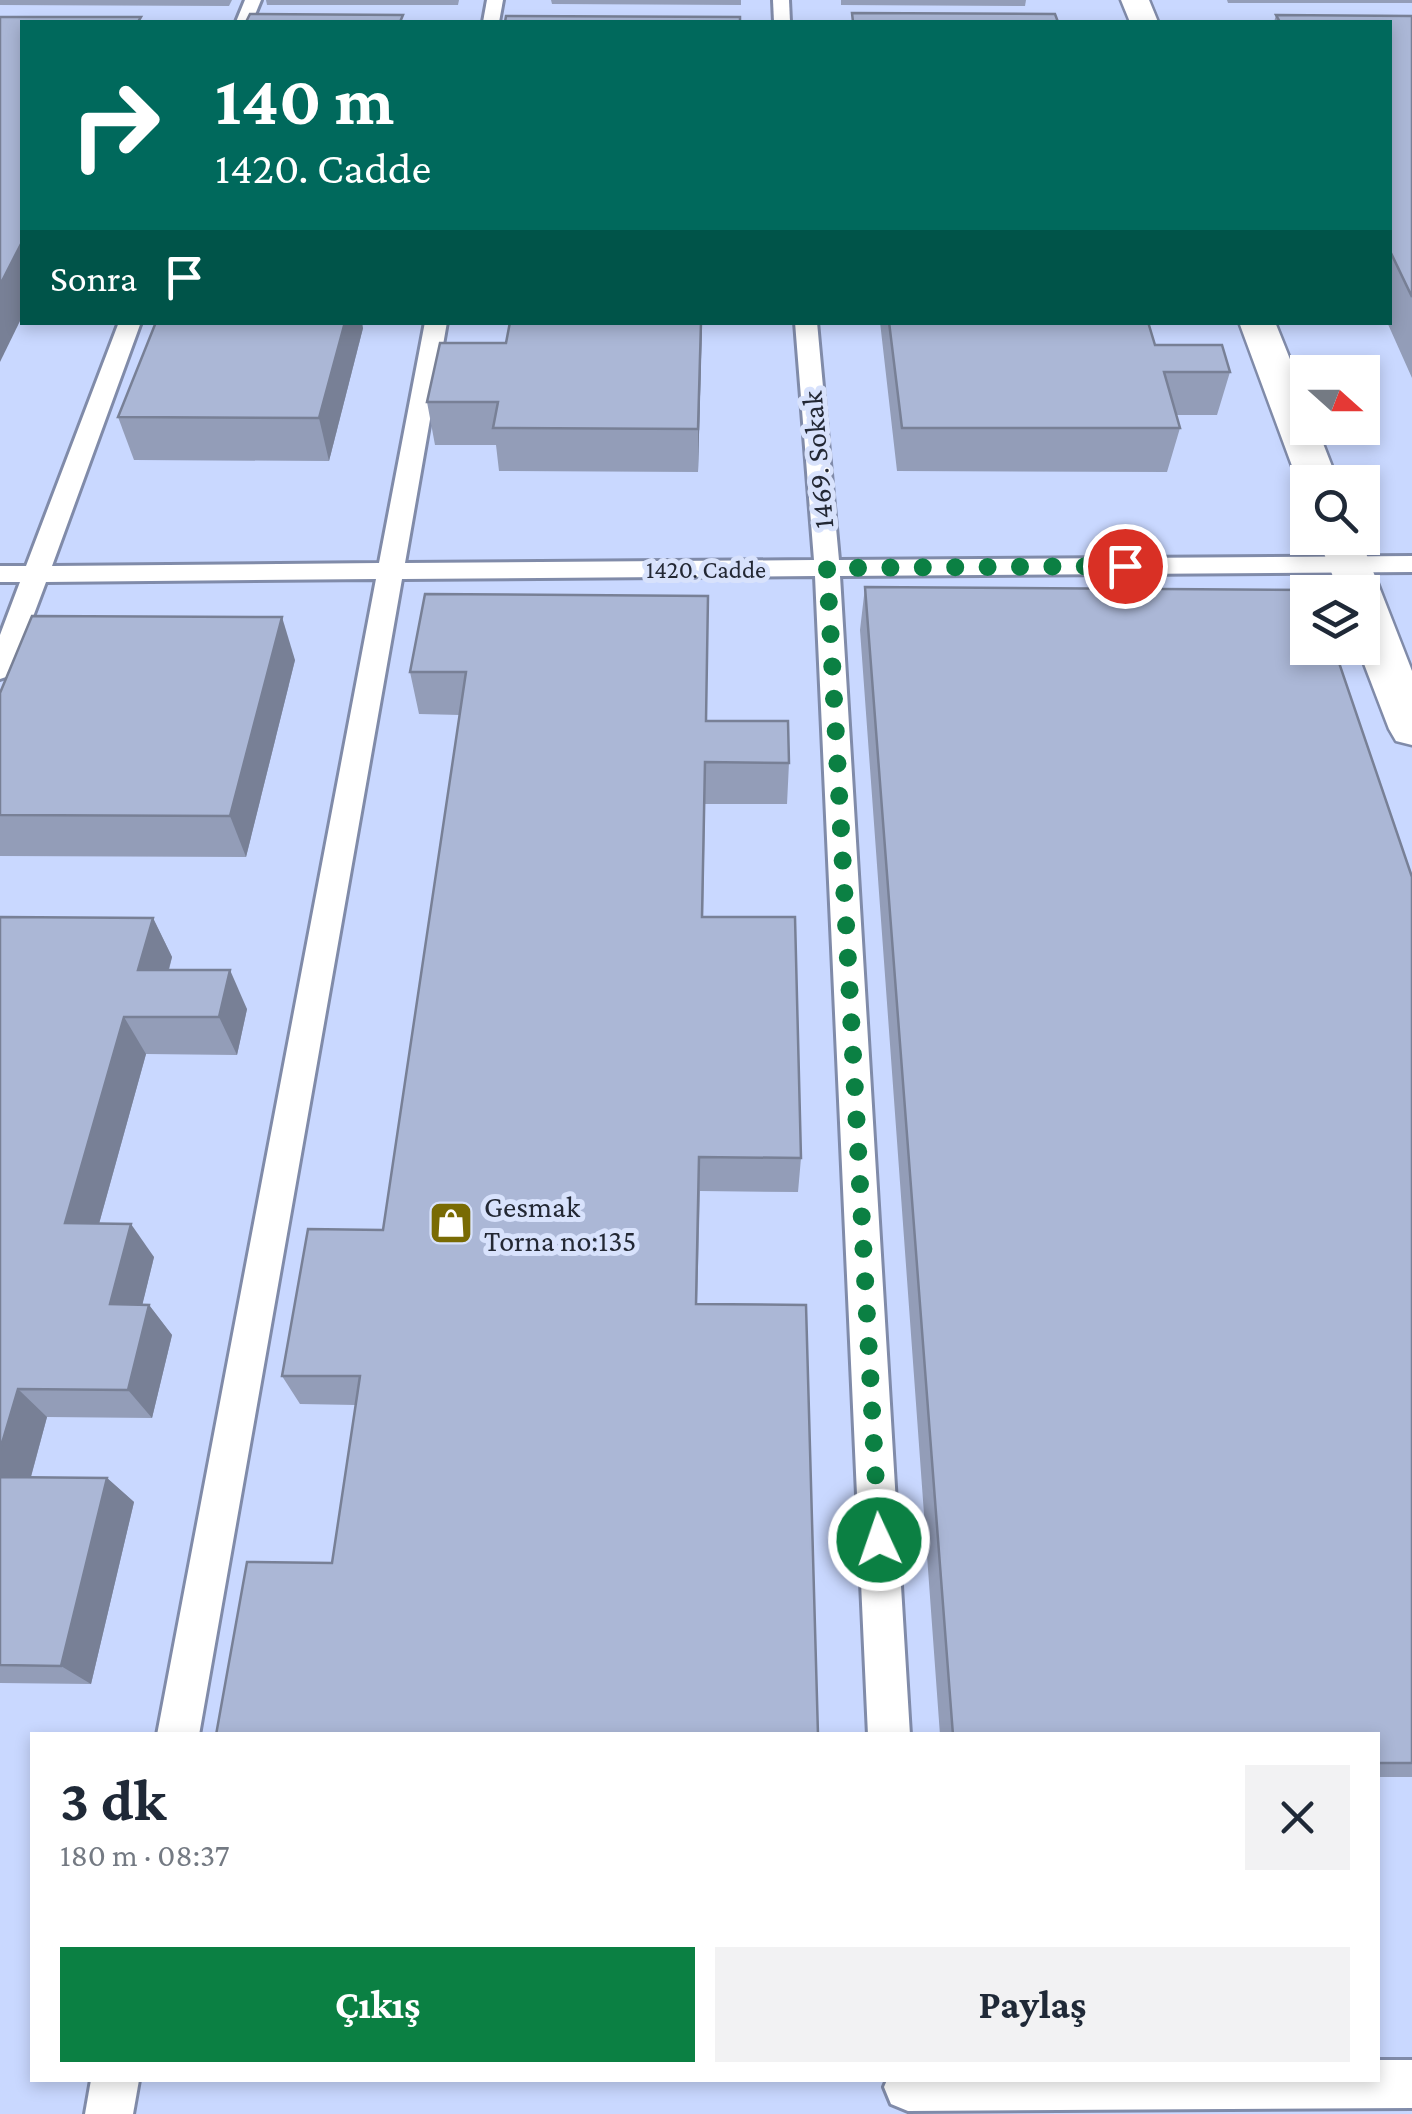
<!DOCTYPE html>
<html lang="tr">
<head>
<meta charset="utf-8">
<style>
	:root { --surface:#fff; --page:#f2f2f3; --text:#1f2937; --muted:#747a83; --accent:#0b8043 }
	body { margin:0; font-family:"Crimson Pro",serif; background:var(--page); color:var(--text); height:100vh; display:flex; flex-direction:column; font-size:38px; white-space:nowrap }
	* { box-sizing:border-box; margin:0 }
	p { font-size:32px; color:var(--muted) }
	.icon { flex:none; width:55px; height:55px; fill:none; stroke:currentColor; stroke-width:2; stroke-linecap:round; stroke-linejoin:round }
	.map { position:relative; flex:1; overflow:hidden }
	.sheet { position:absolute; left:30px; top:1732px; width:1350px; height:350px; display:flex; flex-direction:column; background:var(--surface); border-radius:0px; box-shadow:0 5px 15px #0003 }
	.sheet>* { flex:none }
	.top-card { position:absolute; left:20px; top:20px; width:1372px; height:305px; border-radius:0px; box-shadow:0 5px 15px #0003; background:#00695c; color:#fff; overflow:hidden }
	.needle { width:65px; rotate:111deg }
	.controls { position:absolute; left:1290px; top:355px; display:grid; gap:20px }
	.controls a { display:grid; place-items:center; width:90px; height:90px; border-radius:0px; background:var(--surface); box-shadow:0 5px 15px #0003; font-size:50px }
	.pin { position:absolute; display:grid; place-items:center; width:85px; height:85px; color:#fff; margin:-42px; border:5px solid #fff; border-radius:50%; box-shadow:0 2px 10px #0007 }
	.me { position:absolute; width:110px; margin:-55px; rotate:357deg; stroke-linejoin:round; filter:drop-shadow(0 0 8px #0008) }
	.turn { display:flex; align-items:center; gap:35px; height:210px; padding:0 30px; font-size:45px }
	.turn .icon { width:130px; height:130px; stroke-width:2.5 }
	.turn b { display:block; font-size:70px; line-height:85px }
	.then { display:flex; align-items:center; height:95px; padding:0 30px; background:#0003; gap:20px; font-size:38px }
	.round { display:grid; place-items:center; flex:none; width:105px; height:105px; border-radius:0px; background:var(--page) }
	.summary { display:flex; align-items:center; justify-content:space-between; height:170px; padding:0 30px }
	h1 { font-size:60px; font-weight:700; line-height:75px }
	.primary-button { display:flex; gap:20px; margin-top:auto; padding:20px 30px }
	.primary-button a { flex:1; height:115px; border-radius:0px; background:var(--accent); color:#fff; font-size:40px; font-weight:700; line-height:115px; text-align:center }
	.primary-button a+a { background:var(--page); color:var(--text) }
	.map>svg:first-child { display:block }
	.built { fill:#c9d8ff; fill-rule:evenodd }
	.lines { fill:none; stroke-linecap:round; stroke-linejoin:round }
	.service-casing { stroke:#808ba9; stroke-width:6 }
	.tertiary-casing { stroke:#808ba9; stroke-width:5 }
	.service { fill:#fff; fill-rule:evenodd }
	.tertiary { fill:#fff; fill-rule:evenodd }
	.wall { fill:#939db8 }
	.shaded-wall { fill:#788096 }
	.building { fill:#abb7d6; stroke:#788096; stroke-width:2.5 }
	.route { stroke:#0b8043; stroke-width:18; stroke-dasharray:0 32.4 }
	.labels { text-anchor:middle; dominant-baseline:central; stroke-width:10; stroke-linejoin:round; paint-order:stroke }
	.far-street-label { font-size:25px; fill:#232834; stroke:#d8e2fc }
	.street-label { font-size:30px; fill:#232834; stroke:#d8e2fc }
	.poi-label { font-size:30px; fill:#232834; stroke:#d8e2fc; text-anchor:start }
</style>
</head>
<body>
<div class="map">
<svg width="1412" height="2114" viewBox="0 0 1412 2114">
	<rect width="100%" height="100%" fill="#d8e2fc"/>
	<path class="built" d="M0,0H1412V2114H0ZM22,22H1390V322H22ZM1308,372H1362V428H1308ZM1308,482H1362V538H1308ZM1308,592H1362V648H1308ZM32,1735H1378V2080H32Z"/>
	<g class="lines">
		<defs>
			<g id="service">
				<polygon points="245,0 261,0 252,22 236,22"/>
				<polygon points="487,0 503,0 499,22 483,22"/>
				<polygon points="773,0 789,0 790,22 774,22"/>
				<polygon points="119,322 141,322 52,566 379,563 425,322 447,322 405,563 814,560 795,322 817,322 839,560 1412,556 1412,572 840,576 910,1735 868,1735 815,576 402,579 199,1735 157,1735 376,579 46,582 13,670 9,676 0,679 0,635 20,582 0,582 0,566 26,566"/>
				<polygon points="1378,2060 1412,2060 1412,2108 908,2111 891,2104 884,2087 887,2080 1378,2080"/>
				<polygon points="91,2080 139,2080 133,2114 85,2114"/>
			</g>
			<g id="tertiary">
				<polygon points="1121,0 1149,0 1158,22 1130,22"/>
				<polygon points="1239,322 1275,322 1308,404 1308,428 1317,428 1338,482 1308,482 1308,492 1298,482"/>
				<polygon points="1318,538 1360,538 1412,671 1412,745 1396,741 1389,729 1358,648 1362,648 1362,592 1339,592"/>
			</g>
		</defs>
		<use href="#service" class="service-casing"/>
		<use href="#tertiary" class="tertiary-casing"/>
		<use href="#service" class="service"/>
		<use href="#tertiary" class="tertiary"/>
	</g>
	<g class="wall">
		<polygon points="0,0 232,0 229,6 0,5"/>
		<polygon points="266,0 459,0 458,5 267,5"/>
		<polygon points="551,0 741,0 741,5 552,4"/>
		<polygon points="841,0 1026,0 1025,6 841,5"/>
		<polygon points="1227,0 1412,0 1412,3 1228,3"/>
		<polygon points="1276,15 1412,16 1412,378 1387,322 1390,322 1390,22 1274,22"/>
		<polygon points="510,322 702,322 698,472 499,471 496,445 435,445 427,402 506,343"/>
		<polygon points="880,322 1148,322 1155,345 1230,372 1217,415 1176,415 1180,428 1167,472 897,471"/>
		<polygon points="363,328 329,461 134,460 118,417"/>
		<polygon points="865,587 1412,877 1412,1777 1378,1777 1378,1735 940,1735 860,630"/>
		<polygon points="425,594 707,721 789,763 787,804 705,804 703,917 801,1158 798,1192 700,1191 697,1304 332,1563 356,1405 300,1404 282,1376 383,1230 460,715 419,714 410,672"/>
		<polygon points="295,660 246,857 0,856 0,693"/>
		<polygon points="0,917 153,918 172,957 169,970 247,1009 237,1055 146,1054 99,1224 154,1257 142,1305 149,1305 172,1335 152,1418 47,1417 31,1477 107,1478 134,1502 91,1684 0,1683"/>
	</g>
	<g class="shaded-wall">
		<polygon points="22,242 22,317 0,362 0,285"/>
		<polygon points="345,322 362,322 363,328 329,461 319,418"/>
		<polygon points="701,322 702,322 698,472 698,429"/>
		<polygon points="282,617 295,660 246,857 230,816"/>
		<polygon points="153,918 172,957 158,1008 138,970"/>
		<polygon points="230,970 247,1009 237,1055 219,1017"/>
		<polygon points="124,1017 146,1054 90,1256 65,1223"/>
		<polygon points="131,1224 154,1257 135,1335 110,1304"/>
		<polygon points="149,1305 172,1335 152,1418 128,1390"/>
		<polygon points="18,1389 47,1417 24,1502 0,1483 0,1450"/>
		<polygon points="107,1478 134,1502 91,1684 61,1666"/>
	</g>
	<g class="building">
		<polygon points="852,13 1055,14 1058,22 853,22"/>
		<polygon points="250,14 403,15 400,22 246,22"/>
		<polygon points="1276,15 1412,16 1412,297 1390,251 1390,22 1280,22"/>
		<polygon points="506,16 740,17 740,22 505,22"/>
		<polygon points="0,17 141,17 138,22 22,22 22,242 0,285"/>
		<polygon points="156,322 345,322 319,418 118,417"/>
		<polygon points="510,322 701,322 698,429 493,428 498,402 427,402 440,343 506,343"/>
		<polygon points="889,322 1148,322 1155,345 1222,345 1230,372 1164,372 1180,428 902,428"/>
		<polygon points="865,587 1314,590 1315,592 1308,592 1308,648 1334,648 1412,877 1412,1763 1378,1763 1378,1735 953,1735"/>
		<polygon points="425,594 708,596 706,721 788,721 789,763 705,762 702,917 795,917 801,1158 699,1157 696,1304 806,1305 818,1735 216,1735 247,1562 332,1563 360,1376 282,1376 308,1229 383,1230 466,672 410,672"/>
		<polygon points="32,616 282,617 230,816 0,815 0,693"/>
		<polygon points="0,917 153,918 138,970 230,970 219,1017 124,1017 65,1223 131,1224 110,1304 149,1305 128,1390 18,1389 0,1450"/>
		<polygon points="0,1477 107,1478 61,1666 0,1665"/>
	</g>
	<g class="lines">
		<polyline class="route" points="879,1540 827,568 1125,566"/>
	</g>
	<defs>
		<symbol id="shop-square" viewBox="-11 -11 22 22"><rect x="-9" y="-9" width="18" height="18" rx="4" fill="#796b04" stroke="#d8e2fc"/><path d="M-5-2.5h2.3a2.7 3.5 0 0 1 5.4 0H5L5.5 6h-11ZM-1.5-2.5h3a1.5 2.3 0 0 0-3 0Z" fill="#fff"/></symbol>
	</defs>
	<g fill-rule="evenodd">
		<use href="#shop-square" x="426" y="1198" width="50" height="50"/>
	</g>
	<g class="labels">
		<g class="far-street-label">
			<text x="706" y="569">1420. Cadde</text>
		</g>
		<g class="street-label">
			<text transform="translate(817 460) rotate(-95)">1469. Sokak</text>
		</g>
		<g class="poi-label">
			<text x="484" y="1206">Gesmak<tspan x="484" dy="34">Torna no:135</tspan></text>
		</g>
	</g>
</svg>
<div class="controls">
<a><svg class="needle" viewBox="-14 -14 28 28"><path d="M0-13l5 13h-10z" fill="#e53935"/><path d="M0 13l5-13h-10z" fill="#747a83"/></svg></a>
<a><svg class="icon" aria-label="search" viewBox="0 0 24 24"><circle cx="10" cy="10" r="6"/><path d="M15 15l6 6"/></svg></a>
<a><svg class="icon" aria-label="layers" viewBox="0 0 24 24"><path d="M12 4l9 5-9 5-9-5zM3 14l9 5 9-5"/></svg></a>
</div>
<div class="pin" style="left:1125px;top:566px;background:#d93025"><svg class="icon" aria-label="arrive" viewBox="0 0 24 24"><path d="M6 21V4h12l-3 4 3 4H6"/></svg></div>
<svg class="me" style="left:879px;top:1540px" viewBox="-20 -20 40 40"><circle r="17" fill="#0b8043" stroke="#fff" stroke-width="3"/><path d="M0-11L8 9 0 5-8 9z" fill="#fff"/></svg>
<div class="top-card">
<div class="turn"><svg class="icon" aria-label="right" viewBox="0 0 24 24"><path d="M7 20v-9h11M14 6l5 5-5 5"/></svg><div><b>140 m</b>1420. Cadde</div></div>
<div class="then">Sonra<svg class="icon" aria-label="arrive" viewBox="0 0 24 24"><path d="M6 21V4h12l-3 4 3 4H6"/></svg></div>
</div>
<section class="sheet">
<div class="summary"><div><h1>3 dk</h1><p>180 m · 08:37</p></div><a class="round"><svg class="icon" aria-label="close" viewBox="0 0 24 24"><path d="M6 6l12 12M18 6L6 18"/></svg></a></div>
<div class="primary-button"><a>Çıkış</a><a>Paylaş</a></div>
</section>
</div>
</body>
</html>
